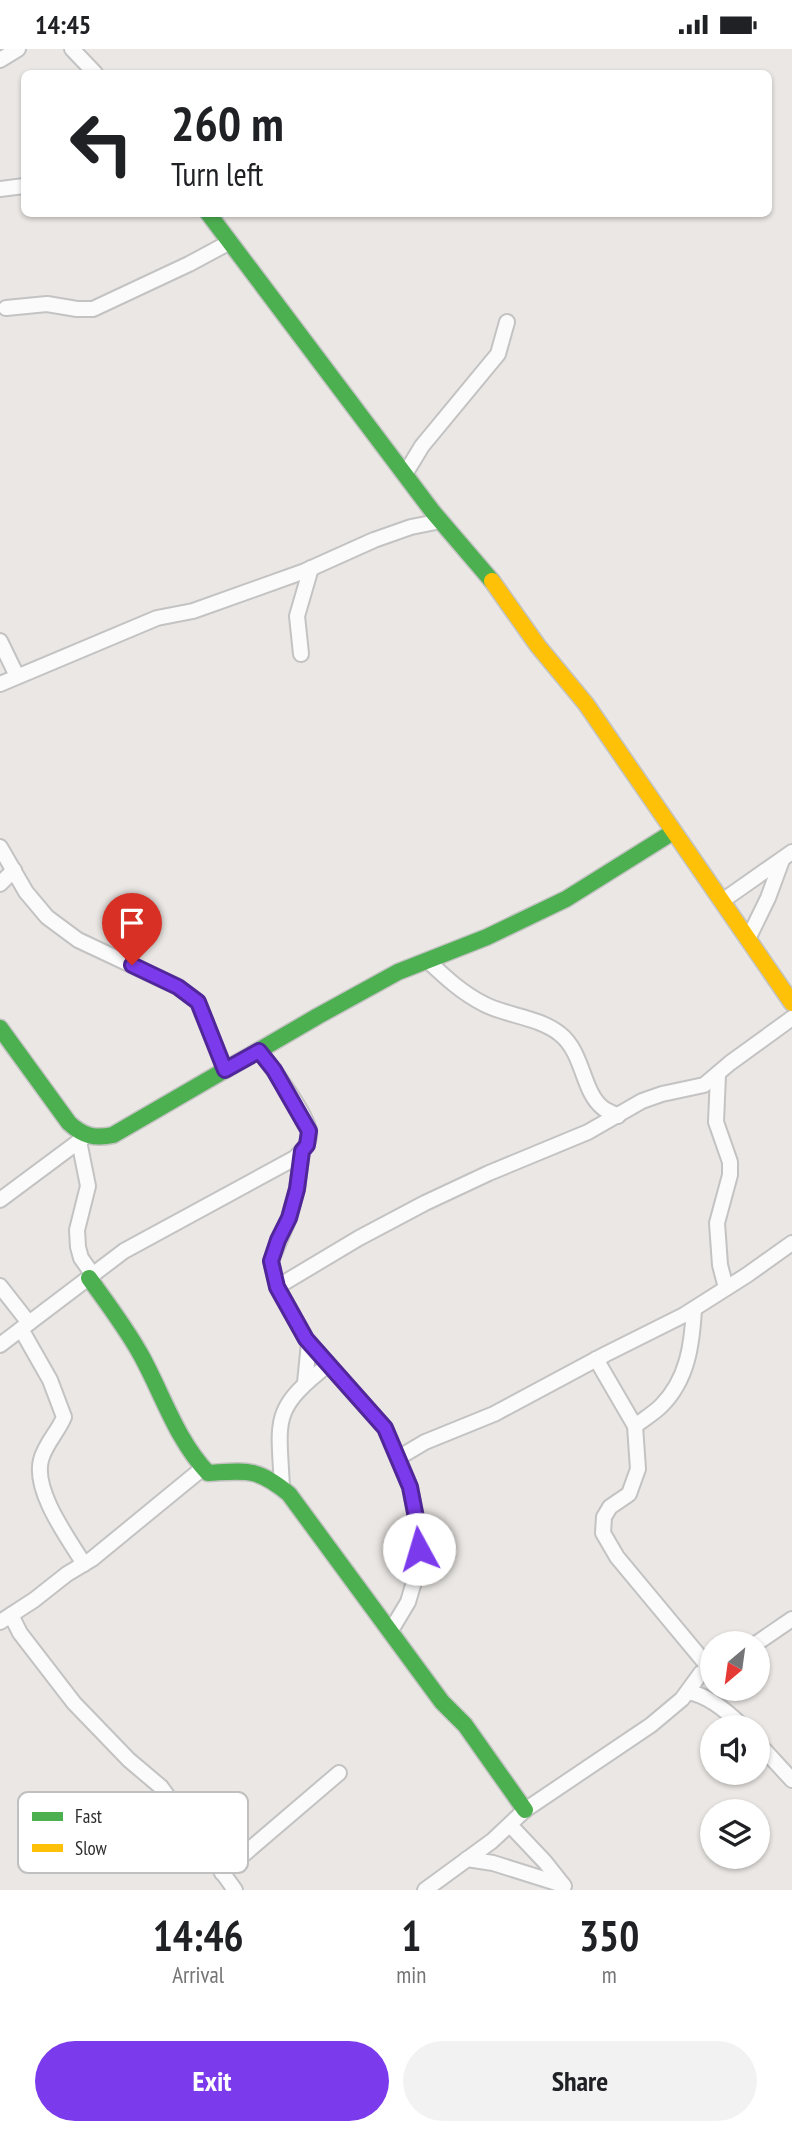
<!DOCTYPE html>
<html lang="en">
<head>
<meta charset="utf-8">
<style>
	:root { --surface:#fff; --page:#f2f2f2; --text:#202124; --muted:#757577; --accent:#7c3aed }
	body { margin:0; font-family:"PT Sans Narrow",sans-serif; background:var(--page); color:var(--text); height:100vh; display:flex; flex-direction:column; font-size:26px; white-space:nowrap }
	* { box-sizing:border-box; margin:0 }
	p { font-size:23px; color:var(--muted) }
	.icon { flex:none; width:38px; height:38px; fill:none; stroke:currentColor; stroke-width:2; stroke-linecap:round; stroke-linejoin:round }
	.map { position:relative; height:1841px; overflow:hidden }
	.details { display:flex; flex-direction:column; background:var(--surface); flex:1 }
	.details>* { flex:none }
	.guide { position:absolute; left:21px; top:21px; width:751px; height:147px; border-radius:10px; box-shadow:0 2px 5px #0004; background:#fff; color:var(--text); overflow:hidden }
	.needle { width:46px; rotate:209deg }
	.buttons { position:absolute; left:700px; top:1582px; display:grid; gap:14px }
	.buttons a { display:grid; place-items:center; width:70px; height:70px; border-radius:50%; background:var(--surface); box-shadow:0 2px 5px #0004; font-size:35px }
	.pin { position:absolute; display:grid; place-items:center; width:60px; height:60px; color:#fff; margin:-72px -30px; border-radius:50% 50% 50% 0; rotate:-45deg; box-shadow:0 0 7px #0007 }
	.pin .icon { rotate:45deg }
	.me { position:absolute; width:77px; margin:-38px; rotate:354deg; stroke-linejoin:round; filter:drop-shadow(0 0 5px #0008) }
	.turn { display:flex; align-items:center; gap:24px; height:147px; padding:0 35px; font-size:32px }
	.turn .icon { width:91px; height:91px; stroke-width:2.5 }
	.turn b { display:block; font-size:49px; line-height:60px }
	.eta { display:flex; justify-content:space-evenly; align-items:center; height:119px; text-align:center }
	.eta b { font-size:42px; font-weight:600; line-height:49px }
	.button { display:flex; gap:14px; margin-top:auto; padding:14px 35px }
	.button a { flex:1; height:80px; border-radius:42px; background:var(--accent); color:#fff; font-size:28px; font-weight:600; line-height:80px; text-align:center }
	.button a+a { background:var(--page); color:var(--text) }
	.status { display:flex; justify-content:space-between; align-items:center; height:49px; padding:0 35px; background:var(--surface); direction:ltr }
	.status svg { height:19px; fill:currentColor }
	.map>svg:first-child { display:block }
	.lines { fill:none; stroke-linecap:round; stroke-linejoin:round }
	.street-casing { stroke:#c4c3c3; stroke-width:18 }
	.fast-casing { stroke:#c4c3c3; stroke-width:19 }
	.slow-casing { stroke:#c4c3c3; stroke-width:19 }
	.street { stroke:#fcfbfb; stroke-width:14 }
	.fast { stroke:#4caf50; stroke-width:16 }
	.slow { stroke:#ffc107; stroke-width:16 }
	.route-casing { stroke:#51269a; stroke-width:18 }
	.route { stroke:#7c3aed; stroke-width:12 }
	.key { fill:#fff; stroke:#c0c0c0; stroke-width:2 }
	.key-label { font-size:19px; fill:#2d2d2d }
</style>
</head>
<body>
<div class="status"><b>14:45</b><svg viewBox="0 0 49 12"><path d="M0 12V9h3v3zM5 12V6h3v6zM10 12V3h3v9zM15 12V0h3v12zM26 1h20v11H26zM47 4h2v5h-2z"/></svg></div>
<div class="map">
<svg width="792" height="1841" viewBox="0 0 792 1841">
	<rect width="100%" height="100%" fill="#eae7e4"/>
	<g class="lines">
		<defs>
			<g id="street">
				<polyline points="72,0 95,24"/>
				<polyline points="0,11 18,0"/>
				<polyline points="0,140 24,137"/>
				<polyline points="6,259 47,255 77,260 93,260 189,215 230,193"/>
				<polyline points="405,425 422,397 498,305 507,273"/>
				<polyline points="0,592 17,627"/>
				<polyline points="301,605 297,567 311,519"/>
				<polyline points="0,635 157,569 193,562 305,522 374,491 411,478 441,472"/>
				<polyline points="0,798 26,843 47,868 78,891 178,938 198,953 225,1021"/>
				<polyline points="0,835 14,821"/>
				<polyline points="722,852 792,803"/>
				<polyline points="748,890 768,849 782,811"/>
				<path d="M428,912C445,928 462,944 484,955C507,967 539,968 560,985C584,1004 582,1043 603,1059C607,1062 613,1064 618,1067"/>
				<polyline points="718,1026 716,1073 730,1113 730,1126 717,1174 720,1216 726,1239"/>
				<polyline points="79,1092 88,1137 77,1181 78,1198 81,1209 93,1226"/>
				<polyline points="302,1102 297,1140 289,1169 271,1212 277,1238 306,1290 385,1379 410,1438 419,1484 419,1516 408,1553 390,1583"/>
				<polyline points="0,1151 86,1087"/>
				<polyline points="0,1237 29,1274"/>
				<polyline points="277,1238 359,1189 425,1154 489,1124 588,1083 642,1052 662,1045 704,1036 730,1014 792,969"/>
				<path d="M21,1280L50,1331L64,1368C58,1383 45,1395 41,1411C33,1442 68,1489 84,1515"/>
				<path d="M0,1296L124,1202L295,1109C303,1101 311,1093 309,1081C305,1063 272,1018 259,1002"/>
				<polyline points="596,1310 635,1377 638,1420 629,1445 610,1458 604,1468 603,1484 617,1508 711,1621"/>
				<polyline points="305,1334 309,1294"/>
				<path d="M635,1377C644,1370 654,1364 661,1357C688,1330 692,1295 694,1260"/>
				<polyline points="398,1409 425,1393 494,1365 606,1305 684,1266 747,1226 792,1194"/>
				<path d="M282,1439C279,1371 270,1361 328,1316"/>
				<polyline points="11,1566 20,1584 74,1654 129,1711 161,1738 235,1841"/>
				<polyline points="0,1573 34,1551 67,1525 92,1510 203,1419"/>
				<polyline points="757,1594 792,1570"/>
				<path d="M688,1643C708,1646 729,1664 743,1678"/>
				<polyline points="758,1694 792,1731"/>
				<polyline points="510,1776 545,1813 564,1837"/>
				<polyline points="467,1810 493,1814 563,1836"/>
				<polyline points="222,1824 339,1724"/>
				<polyline points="425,1841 492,1792 525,1761 651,1676 682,1650 701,1624 712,1620"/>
			</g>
			<g id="fast">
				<polyline points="208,164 433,463 492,532"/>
				<path d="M0,979L69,1074C83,1087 95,1090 113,1086L318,967L398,923L487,888L566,850L673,783"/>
				<path d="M89,1229C107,1254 126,1279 141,1306C163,1346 176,1390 208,1424C246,1422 257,1418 289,1445L442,1653L465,1676L525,1761"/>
			</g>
			<polyline id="slow" points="492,532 538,597 586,655 792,954"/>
		</defs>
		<use href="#street" class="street-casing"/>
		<use href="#fast" class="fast-casing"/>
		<use href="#slow" class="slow-casing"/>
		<use href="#street" class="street"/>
		<use href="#fast" class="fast"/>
		<use href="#slow" class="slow"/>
	</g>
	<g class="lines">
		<defs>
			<polyline id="route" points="132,916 178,938 198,953 225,1021 259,1002 274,1021 309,1082 307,1096 302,1102 297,1140 289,1169 278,1191 271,1212 277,1238 306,1290 385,1379 410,1438 419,1484 419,1500"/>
		</defs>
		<use href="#route" class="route-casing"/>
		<use href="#route" class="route"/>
	</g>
	<rect x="18" y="1743" width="230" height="81" rx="10" class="key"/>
	<rect x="32" y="1763" width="31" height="9" fill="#4caf50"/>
	<rect x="32" y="1795" width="31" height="8" fill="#ffc107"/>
	<g class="key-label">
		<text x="75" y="1774">Fast</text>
		<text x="75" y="1806">Slow</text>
	</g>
</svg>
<div class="buttons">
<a><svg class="needle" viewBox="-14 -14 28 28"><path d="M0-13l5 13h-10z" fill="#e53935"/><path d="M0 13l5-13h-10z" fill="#757577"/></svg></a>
<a><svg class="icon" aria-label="sound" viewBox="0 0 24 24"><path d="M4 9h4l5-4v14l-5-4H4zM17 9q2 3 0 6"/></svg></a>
<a><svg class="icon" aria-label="layers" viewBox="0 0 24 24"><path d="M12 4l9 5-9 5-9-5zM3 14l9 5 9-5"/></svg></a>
</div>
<div class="pin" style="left:132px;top:916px;background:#d93025"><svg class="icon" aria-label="arrive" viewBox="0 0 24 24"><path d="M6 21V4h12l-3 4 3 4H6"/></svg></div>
<svg class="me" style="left:419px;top:1500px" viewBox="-20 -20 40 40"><circle r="19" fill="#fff"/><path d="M0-13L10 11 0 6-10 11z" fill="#7c3aed"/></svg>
<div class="guide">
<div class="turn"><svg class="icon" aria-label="left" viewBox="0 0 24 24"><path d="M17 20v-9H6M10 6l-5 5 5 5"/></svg><div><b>260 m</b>Turn left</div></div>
</div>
</div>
<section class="details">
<div class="eta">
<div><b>14:46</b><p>Arrival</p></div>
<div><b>1</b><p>min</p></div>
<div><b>350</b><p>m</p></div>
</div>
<div class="button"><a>Exit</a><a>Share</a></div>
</section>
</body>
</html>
